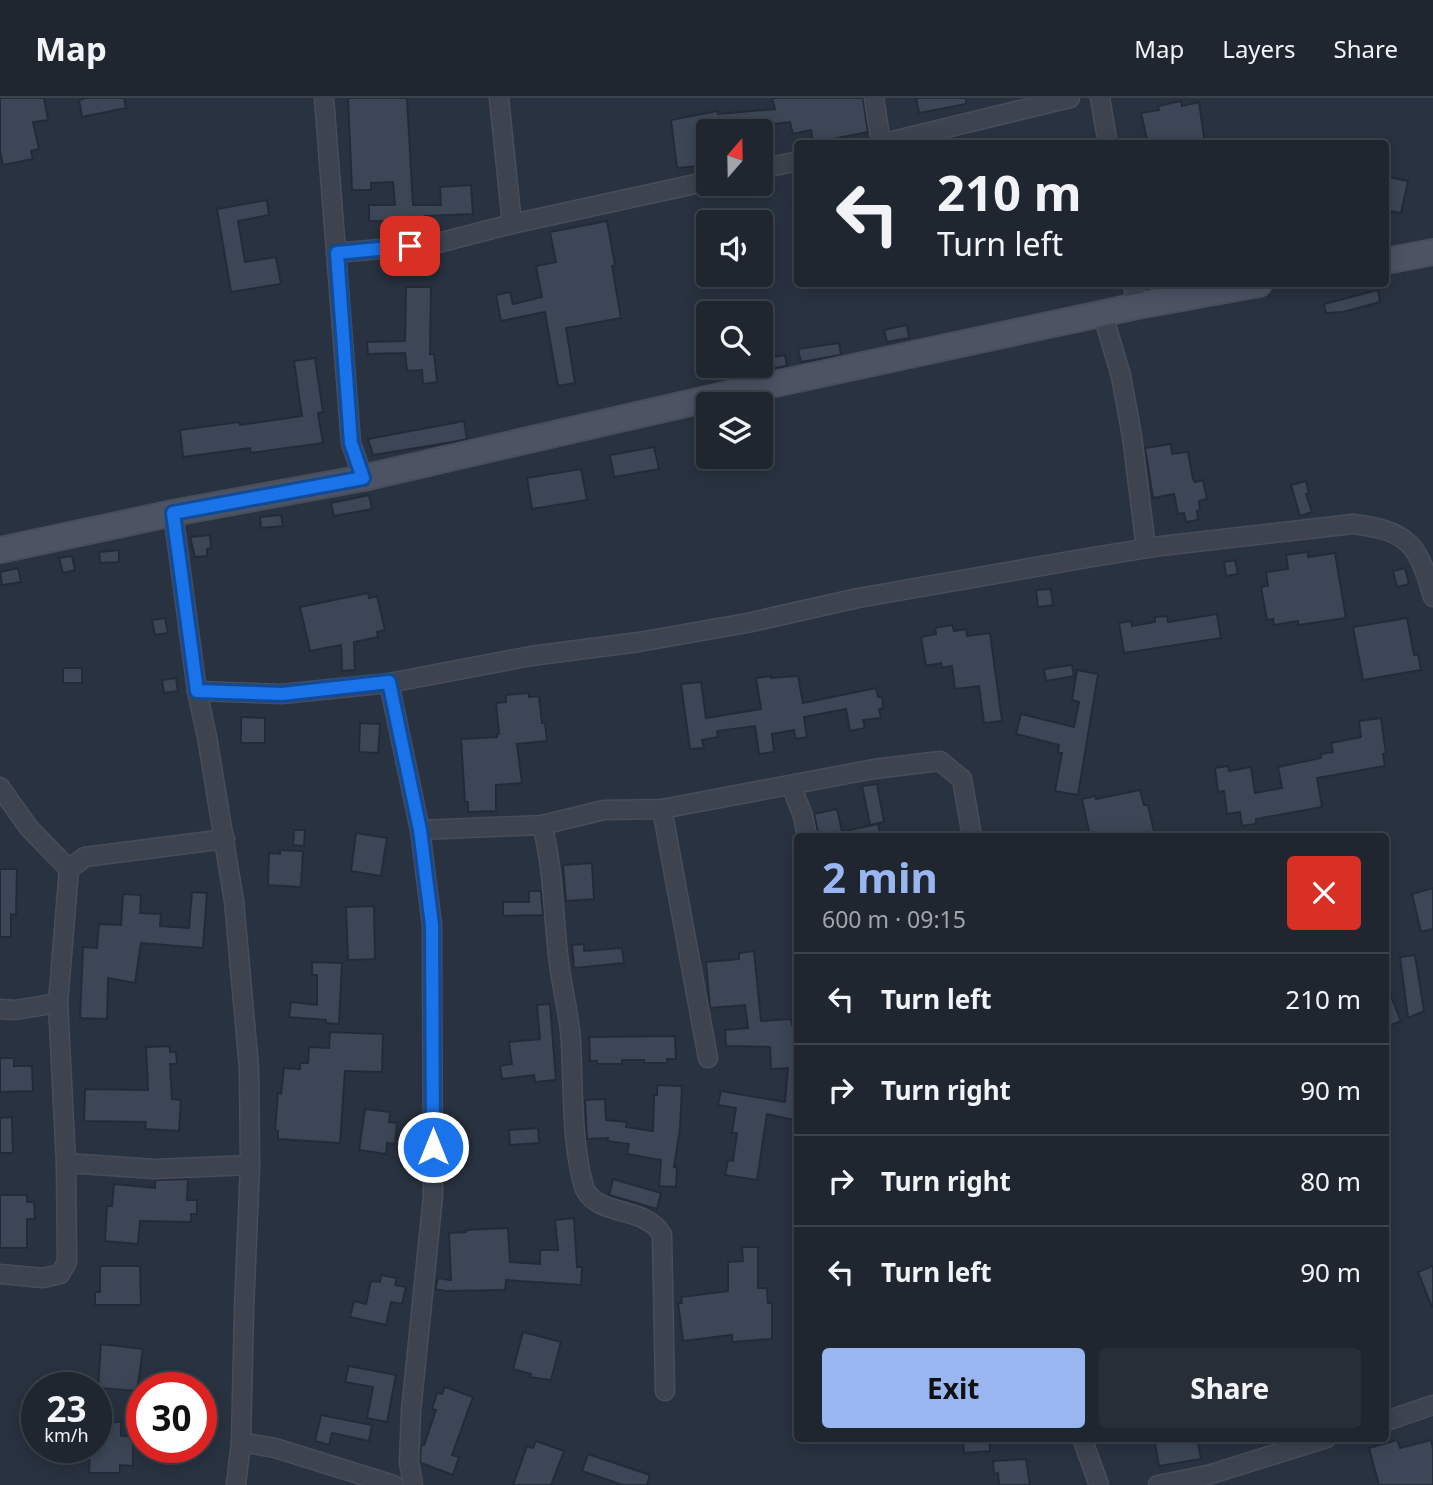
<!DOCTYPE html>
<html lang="en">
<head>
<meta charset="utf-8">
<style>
	:root { --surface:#1f2630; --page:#272e38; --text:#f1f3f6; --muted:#a1a5ab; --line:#3c434c; --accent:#9ab6f0 }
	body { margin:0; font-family:"Noto Sans",sans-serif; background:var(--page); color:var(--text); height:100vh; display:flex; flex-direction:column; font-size:26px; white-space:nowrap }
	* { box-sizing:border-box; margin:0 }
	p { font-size:23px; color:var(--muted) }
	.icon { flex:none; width:38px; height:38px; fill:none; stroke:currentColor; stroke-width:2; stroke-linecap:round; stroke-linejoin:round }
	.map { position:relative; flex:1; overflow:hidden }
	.panel { position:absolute; left:794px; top:735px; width:595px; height:609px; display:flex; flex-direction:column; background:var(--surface); border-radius:7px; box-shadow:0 4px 18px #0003,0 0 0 2px var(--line) }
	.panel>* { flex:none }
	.guide { position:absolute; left:794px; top:42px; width:595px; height:147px; border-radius:7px; box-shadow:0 4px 18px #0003,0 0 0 2px var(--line); background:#1f2630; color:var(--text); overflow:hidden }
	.needle { width:46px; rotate:20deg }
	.fabs { position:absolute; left:696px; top:21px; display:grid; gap:14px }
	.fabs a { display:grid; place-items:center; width:77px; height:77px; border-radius:7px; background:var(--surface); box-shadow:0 4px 18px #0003,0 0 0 2px var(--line); font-size:35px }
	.speed { position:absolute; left:21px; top:1274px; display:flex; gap:14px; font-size:35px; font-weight:700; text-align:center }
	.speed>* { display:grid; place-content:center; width:91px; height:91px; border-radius:50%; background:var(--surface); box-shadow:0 4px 18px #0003,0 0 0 2px var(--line); line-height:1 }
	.speed small { font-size:18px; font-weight:400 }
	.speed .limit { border:10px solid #d22; background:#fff; color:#111 }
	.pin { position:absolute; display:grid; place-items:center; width:60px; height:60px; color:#fff; margin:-30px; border-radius:14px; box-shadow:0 4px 10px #0006 }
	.me { position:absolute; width:77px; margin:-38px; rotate:0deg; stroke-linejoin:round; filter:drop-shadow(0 0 5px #0008) }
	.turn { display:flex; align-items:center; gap:24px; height:147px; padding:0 28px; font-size:32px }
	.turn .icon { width:91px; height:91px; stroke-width:2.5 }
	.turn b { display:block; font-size:49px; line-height:60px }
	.round { display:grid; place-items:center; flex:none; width:74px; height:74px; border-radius:7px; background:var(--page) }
	.overview { display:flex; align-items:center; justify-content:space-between; height:119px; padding:0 28px }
	h1 { font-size:42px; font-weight:700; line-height:52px; color:var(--accent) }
	.cta { display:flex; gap:14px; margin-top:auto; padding:14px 28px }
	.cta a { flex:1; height:80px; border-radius:7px; background:var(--accent); color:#111; font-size:28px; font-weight:700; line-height:80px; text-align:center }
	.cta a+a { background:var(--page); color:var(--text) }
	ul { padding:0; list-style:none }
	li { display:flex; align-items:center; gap:21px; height:91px; padding:0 28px; border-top:2px solid var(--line) }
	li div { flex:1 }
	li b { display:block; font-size:26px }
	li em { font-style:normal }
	header { display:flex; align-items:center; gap:42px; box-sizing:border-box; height:98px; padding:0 35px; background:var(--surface); border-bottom:2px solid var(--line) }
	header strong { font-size:33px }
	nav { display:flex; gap:38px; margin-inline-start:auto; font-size:24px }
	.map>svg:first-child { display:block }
	.building { fill:#3c4656; stroke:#242b38; stroke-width:2 }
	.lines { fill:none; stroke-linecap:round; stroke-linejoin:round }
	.street-casing { stroke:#474d5a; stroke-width:21 }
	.secondary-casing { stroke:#474d5a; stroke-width:28 }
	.street { stroke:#3d4450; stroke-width:18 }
	.secondary { stroke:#4c5363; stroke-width:24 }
	.route-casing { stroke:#114b97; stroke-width:18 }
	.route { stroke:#1a73e8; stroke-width:12 }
</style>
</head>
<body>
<header>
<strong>Map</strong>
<nav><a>Map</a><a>Layers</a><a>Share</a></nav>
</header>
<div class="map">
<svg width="1433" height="1387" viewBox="0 0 1433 1387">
	<rect width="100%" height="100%" fill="#293240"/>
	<g class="building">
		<polygon points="0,0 44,0 48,22 33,24 39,51 31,53 33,61 3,67 0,53"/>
		<polygon points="85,0 124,0 126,10 82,19 79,2"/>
		<polygon points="348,0 407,0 413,107 441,107 440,89 471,87 473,116 425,118 425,123 369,123 369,107 395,107 393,84 371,85 371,92 352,92"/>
		<polygon points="772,0 863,0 868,34 813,45 811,32 793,36 790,24 737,30 738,33 709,33 709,67 677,70 671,22 717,13 718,16 775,11"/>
		<polygon points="916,0 966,0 966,6 919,15"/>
		<polygon points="1181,3 1182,8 1199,4 1205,46 1148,46 1141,15 1159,12 1158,8"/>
		<polygon points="1388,79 1408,83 1401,115 1386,112"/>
		<polygon points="267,102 269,117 238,123 245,164 276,159 281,186 231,194 217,111"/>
		<polygon points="607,123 615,167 612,168 621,220 566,230 575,285 558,288 545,214 501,223 496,197 510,194 513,206 542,199 536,168 556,164 550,134"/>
		<polygon points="406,189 431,189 430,256 434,256 437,284 423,286 422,272 407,273 405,255 368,256 367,244 405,243"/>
		<polygon points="1378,192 1380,204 1343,214 1326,215 1324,206"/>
		<polygon points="907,227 909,240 887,244 884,232"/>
		<polygon points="839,245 841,257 801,264 798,251"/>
		<polygon points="785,257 787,268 749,274 748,268 761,268 761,261"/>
		<polygon points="315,260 323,314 318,315 323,345 251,355 250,350 183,359 180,332 239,324 240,327 302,318 294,263"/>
		<polygon points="464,323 467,341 453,344 373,357 368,341"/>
		<polygon points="1171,346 1172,356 1188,354 1193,381 1195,384 1203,382 1207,401 1199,403 1200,412 1197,413 1198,422 1186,424 1184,415 1178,416 1174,396 1153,400 1145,350"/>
		<polygon points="654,349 659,371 614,379 610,357"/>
		<polygon points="581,371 587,402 532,411 527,380"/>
		<polygon points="1306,383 1309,395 1306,396 1312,414 1300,418 1291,387"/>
		<polygon points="369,397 372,411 334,418 331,405"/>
		<polygon points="281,417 283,428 261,430 260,419"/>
		<polygon points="210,437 211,450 207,451 207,458 195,459 190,439"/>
		<polygon points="119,452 119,464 100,465 99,454"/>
		<polygon points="1308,454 1308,459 1335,455 1346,520 1298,527 1298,523 1274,527 1273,521 1267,522 1261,489 1268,488 1266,474 1288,471 1286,457"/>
		<polygon points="72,458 75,472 63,475 59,460"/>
		<polygon points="1235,462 1238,476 1226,478 1224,464"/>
		<polygon points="18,470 21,484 2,487 0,474"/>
		<polygon points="1405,470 1409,486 1397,489 1393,473"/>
		<polygon points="1051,491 1053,507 1038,509 1036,492"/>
		<polygon points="368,495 369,500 377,498 385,532 377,534 378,539 354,544 355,572 342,573 341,547 310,553 300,509"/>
		<polygon points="1217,516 1221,540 1124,555 1119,525 1131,523 1132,528 1155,524 1155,519 1167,518 1168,524"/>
		<polygon points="165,520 168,535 155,537 152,522"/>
		<polygon points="1407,520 1414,557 1418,556 1421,572 1363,582 1353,529"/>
		<polygon points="952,527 954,533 966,531 967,538 990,535 1002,623 984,625 979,588 955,591 952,568 942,570 941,565 926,568 921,539 936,536 935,530"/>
		<polygon points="1072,567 1074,578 1046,583 1044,571"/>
		<rect x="63" y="570" width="19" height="15"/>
		<polygon points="1077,572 1098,576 1078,697 1055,693 1062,655 1058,655 1059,647 1016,636 1021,616 1074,629 1079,604 1072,602"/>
		<polygon points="771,578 771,580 798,578 803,605 876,590 878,599 882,599 883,610 879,611 881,620 863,622 865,630 850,633 846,611 804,619 807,639 796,641 794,632 772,636 774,654 759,656 755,628 717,633 718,639 702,642 704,650 690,651 681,586 701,584 706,620 761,611 756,580"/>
		<polygon points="176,580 178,593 164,595 162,582"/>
		<polygon points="529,595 529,599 539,598 542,625 545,625 547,643 517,646 522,685 496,687 496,713 468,714 468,704 465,704 461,641 497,639 497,636 499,636 496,605 506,604 506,597"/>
		<polygon points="241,619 265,620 265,645 241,645"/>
		<polygon points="1381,620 1386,656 1383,656 1385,668 1317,680 1322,709 1256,721 1256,726 1242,728 1240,714 1227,716 1224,693 1218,694 1215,670 1228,668 1229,673 1251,669 1255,695 1282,690 1278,669 1321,660 1321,656 1333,654 1331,645 1361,639 1359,623"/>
		<polygon points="360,625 380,626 378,655 359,654"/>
		<polygon points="877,686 884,724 870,727 862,688"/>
		<polygon points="1140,692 1144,707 1148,707 1155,738 1090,738 1082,701 1095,698 1096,701"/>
		<polygon points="837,711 843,738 819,738 814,716"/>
		<polygon points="878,726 881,738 845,738 844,733"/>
		<polygon points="294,732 305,732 304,748 293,747"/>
		<polygon points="356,735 387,740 381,778 351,773"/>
		<polygon points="280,752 303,753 301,789 268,787 269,755 280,756"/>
		<polygon points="592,765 594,801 566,803 563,767"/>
		<polygon points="0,771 17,771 16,817 11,816 11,839 0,839"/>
		<polygon points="1433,790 1433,831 1421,834 1412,796"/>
		<polygon points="529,793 541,793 543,817 503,818 503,804 529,804"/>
		<polygon points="192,794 207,795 203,850 141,845 135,885 108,880 107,921 80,920 83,849 97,850 99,826 121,827 123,796 141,797 140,815 161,816 160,828 189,830"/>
		<polygon points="374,808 375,861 348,862 346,809"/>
		<polygon points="584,846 584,853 622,850 624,865 574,870 572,847"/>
		<polygon points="754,853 761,923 791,921 792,927 796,926 798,946 795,947 796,956 798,956 798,1023 767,1016 757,1082 725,1077 728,1062 733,1063 737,1035 732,1035 736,1010 718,1007 721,993 785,1004 788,970 771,971 770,949 726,948 725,932 748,930 745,907 710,910 706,864 739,861 739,855"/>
		<polygon points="1415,857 1424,913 1408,920 1400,859"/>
		<polygon points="312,864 342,865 339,926 326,925 326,922 289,919 291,904 317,907 317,877 312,877"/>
		<polygon points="1386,886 1401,923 1386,929"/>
		<polygon points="550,906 556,982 535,984 534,977 502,981 500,968 512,966 509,944 540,941 537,907"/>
		<polygon points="330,934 383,936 382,974 345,973 340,1045 278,1041 278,1033 275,1032 278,995 281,996 284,970 300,971 300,965 308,965 309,949 329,950"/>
		<polygon points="675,938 676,961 667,961 667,965 644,965 644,962 622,962 622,966 597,966 597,963 590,963 589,939"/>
		<polygon points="170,948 170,954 176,954 177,966 170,966 172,1001 181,1002 179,1033 145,1031 146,1024 84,1023 85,991 148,992 146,949"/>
		<polygon points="0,960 14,960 14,968 32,968 33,993 0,994"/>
		<polygon points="657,987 682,988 680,1031 674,1069 677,1069 676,1089 659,1088 661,1062 627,1056 629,1046 607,1043 608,1040 587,1041 585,1002 605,1001 606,1022 627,1024 626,1029 653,1033 654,997 657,997"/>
		<polygon points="365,1011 390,1014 389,1024 397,1025 395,1046 387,1045 386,1056 359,1052"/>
		<polygon points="12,1019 13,1055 0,1055 0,1020"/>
		<polygon points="538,1030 539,1045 510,1047 509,1032"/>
		<polygon points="188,1081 187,1102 197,1102 197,1116 191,1116 191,1124 140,1123 138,1146 105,1143 107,1108 112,1108 114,1086 155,1090 155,1082"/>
		<polygon points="613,1081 661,1095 657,1111 609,1097"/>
		<polygon points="0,1097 27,1097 27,1104 34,1104 35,1121 27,1121 27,1150 0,1150"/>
		<polygon points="574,1120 577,1169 582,1169 581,1187 506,1182 505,1192 445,1193 435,1191 438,1180 451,1182 449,1135 466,1134 466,1132 508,1130 510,1164 540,1166 540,1152 558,1152 555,1122"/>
		<polygon points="742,1149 758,1149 758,1190 767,1190 768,1205 772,1205 772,1241 732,1244 732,1237 683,1243 678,1205 682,1205 681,1199 728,1193 728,1164 743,1163"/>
		<polygon points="100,1168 140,1168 141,1207 95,1207 95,1194 100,1194"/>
		<polygon points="1433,1168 1433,1209 1432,1209 1418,1174"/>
		<polygon points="381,1177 397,1180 395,1187 406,1189 402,1206 391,1204 386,1227 350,1219 354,1203 366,1206 371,1183 380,1184"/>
		<polygon points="523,1234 561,1244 551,1282 530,1279 531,1276 513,1271"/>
		<polygon points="101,1246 143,1251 137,1293 98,1290"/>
		<polygon points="349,1268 396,1277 387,1324 367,1320 373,1289 345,1284"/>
		<polygon points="445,1289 473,1299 452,1357 459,1359 453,1377 421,1365 420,1363 421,1348 422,1346 424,1347 436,1312 432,1311 437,1295 442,1296"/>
		<polygon points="321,1317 372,1327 369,1343 332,1335 329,1347 315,1343"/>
		<polygon points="103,1324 121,1324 121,1338 133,1338 133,1368 120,1367 120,1375 89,1375 90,1349 96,1349 96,1327 103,1327"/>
		<polygon points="963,1340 989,1340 990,1353 964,1355"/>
		<polygon points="1154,1340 1197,1340 1201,1361 1159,1368"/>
		<polygon points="1397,1342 1400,1350 1431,1342 1433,1350 1433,1387 1379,1387 1369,1350"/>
		<polygon points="536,1343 564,1353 551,1387 513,1387 527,1348 533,1350"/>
		<polygon points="588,1356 650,1377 647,1387 623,1387 582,1373"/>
		<polygon points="1026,1361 1030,1387 999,1387 998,1375 994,1376 993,1363"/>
	</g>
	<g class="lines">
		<defs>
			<g id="street">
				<polyline points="324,0 351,345 363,380"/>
				<polyline points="499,0 512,126"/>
				<polyline points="874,0 881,45"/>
				<polyline points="1100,0 1108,46"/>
				<polyline points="880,46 1070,0"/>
				<polyline points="761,71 798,63"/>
				<polyline points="336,155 434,146 512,126 709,83"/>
				<polyline points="1133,186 1137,208"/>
				<polyline points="1103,217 1121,278 1132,338 1146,450"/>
				<polyline points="173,415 197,593 207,639 234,803 249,970 250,1067 244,1212 241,1344 275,1350 394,1387"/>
				<polyline points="389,585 420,732 432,827 433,1098 411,1313 409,1364 413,1387"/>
				<path d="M197,593L282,596L389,585L531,558L639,544L747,525L858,500L1093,459L1161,448L1353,426C1409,433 1418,446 1433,499"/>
				<polyline points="791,687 803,718 807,738"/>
				<polyline points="0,689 29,730 69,771"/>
				<polyline points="662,711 708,960"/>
				<path d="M542,727C554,772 553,819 559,865C562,891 570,918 571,945C573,986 572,1027 579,1067C581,1075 582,1086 586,1093C599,1118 648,1109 662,1137L665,1293"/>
				<polyline points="420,732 542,727 604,712 662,711 874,671 940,663 962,681 972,738"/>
				<polyline points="0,911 15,912 58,905"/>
				<polyline points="66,1065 155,1071 250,1067"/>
				<polyline points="0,1176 43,1180 60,1176 67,1164 66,1065 58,905 69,771 85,759 225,741"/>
				<polyline points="1386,1323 1433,1307"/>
				<polyline points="1082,1340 1099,1387"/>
				<polyline points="236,1387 241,1344"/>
				<polyline points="1158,1387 1208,1377 1327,1340"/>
			</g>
			<g id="secondary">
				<polyline points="1386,163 1433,154"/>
				<polyline points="0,452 173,415 363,380 742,293 1137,208 1259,186"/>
			</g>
		</defs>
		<use href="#street" class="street-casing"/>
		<use href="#secondary" class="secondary-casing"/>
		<use href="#street" class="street"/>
		<use href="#secondary" class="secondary"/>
	</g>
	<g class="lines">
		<defs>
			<polyline id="route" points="410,148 337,155 351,345 363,380 173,415 197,593 282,596 389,584 420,732 432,827 433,1049"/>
		</defs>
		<use href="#route" class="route-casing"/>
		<use href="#route" class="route"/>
	</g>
</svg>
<div class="fabs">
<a><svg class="needle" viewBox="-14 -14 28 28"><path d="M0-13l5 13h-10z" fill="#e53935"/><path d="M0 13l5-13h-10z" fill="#a1a5ab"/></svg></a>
<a><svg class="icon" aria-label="sound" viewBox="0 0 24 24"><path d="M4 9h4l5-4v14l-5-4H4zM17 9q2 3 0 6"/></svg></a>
<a><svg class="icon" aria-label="search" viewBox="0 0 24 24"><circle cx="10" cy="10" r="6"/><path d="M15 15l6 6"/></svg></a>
<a><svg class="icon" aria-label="layers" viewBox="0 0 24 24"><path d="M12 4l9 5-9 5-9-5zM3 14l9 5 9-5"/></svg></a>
</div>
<div class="speed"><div>23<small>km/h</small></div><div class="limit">30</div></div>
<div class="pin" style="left:410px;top:148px;background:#d93025"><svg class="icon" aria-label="arrive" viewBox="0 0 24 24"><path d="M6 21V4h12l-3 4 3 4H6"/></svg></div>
<svg class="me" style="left:433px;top:1049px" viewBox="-20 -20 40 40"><circle r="17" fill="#1a73e8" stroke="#fff" stroke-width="3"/><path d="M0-11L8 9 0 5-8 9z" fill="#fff"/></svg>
<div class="guide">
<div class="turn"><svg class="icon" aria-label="left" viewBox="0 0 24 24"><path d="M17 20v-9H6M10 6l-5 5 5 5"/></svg><div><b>210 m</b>Turn left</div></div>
</div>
<section class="panel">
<div class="overview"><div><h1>2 min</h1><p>600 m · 09:15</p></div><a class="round" style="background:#d93025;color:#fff"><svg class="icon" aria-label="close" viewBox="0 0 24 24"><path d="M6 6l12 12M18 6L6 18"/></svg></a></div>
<ul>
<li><svg class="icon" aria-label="left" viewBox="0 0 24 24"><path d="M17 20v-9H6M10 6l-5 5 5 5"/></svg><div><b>Turn left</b></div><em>210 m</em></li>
<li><svg class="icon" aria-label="right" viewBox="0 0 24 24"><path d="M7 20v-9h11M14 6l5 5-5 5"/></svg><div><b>Turn right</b></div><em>90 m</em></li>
<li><svg class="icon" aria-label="right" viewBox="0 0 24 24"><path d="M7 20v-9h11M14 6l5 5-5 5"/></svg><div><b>Turn right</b></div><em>80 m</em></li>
<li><svg class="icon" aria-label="left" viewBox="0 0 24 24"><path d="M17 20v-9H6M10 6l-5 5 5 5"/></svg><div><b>Turn left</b></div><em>90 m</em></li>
</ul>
<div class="cta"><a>Exit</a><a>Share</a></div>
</section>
</div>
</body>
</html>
